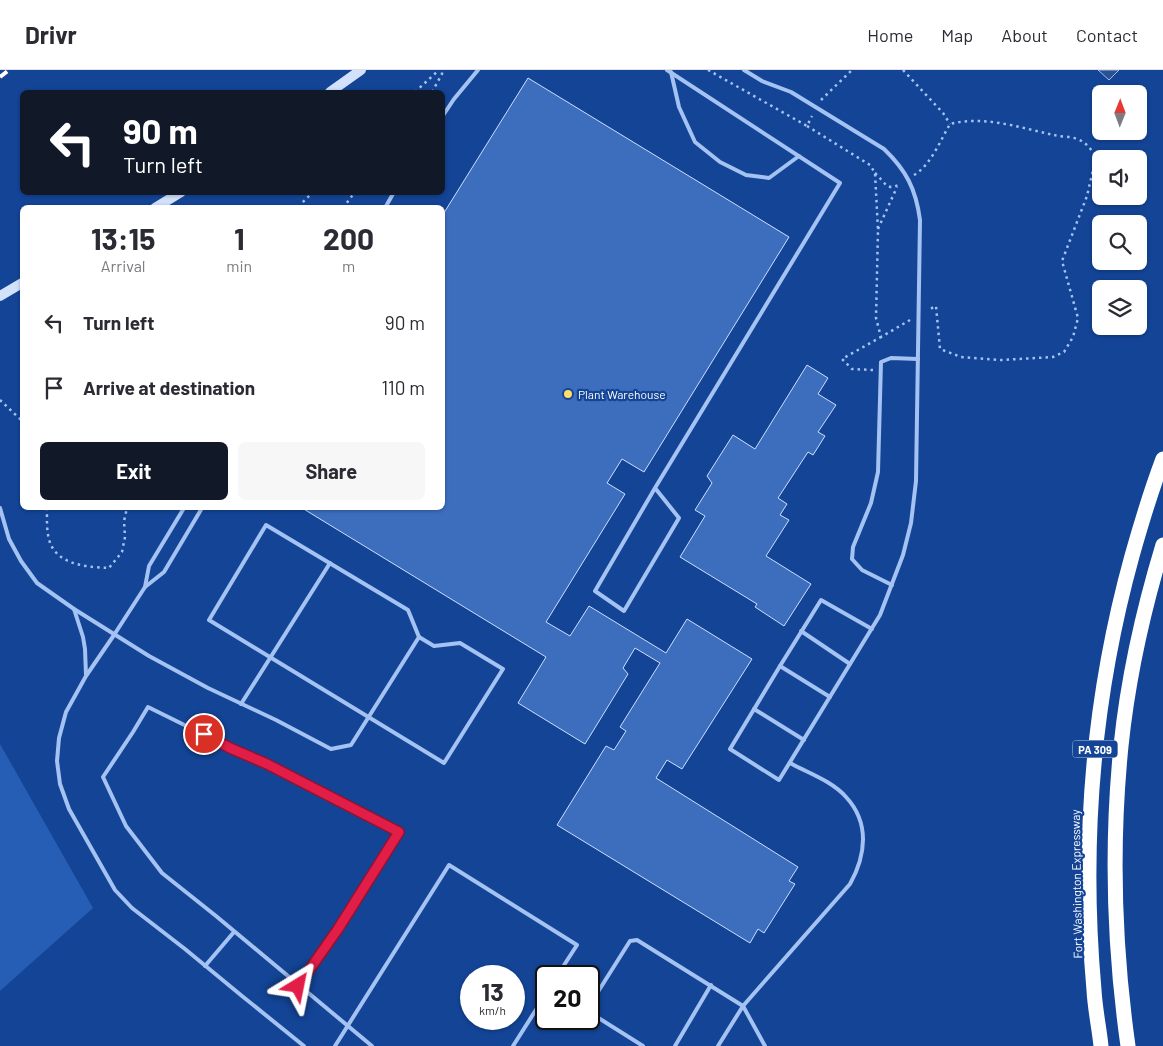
<!DOCTYPE html>
<html lang="en">
<head>
<meta charset="utf-8">
<style>
	:root { --surface:#fff; --page:#f7f7f7; --text:#2b2b33; --muted:#7c7c81; --line:#e1e1e2; --accent:#111827 }
	body { margin:0; font-family:Barlow,sans-serif; background:var(--page); color:var(--text); height:100vh; display:flex; flex-direction:column; font-size:19px; white-space:nowrap }
	* { box-sizing:border-box; margin:0 }
	p { font-size:16px; color:var(--muted) }
	.icon { flex:none; width:28px; height:28px; fill:none; stroke:currentColor; stroke-width:2; stroke-linecap:round; stroke-linejoin:round }
	.map { position:relative; flex:1; overflow:hidden }
	.drawer { position:absolute; left:20px; top:135px; width:425px; height:305px; display:flex; flex-direction:column; background:var(--surface); border-radius:8px; box-shadow:0 1px 4px #0004 }
	.drawer>* { flex:none }
	.hud { position:absolute; left:20px; top:20px; width:425px; height:105px; border-radius:8px; box-shadow:0 1px 4px #0004; background:#111827; color:#fff; overflow:hidden }
	.needle { width:32px; rotate:1deg }
	.buttons { position:absolute; left:1092px; top:15px; display:grid; gap:10px }
	.buttons a { display:grid; place-items:center; width:55px; height:55px; border-radius:8px; background:var(--surface); box-shadow:0 1px 4px #0004; font-size:25px }
	.speed { position:absolute; left:460px; top:895px; display:flex; gap:10px; font-size:25px; font-weight:700; text-align:center }
	.speed>* { display:grid; place-content:center; width:65px; height:65px; border-radius:50%; background:var(--surface); box-shadow:0 1px 4px #0004; line-height:1 }
	.speed small { font-size:12px; font-weight:400 }
	.speed .limit { border:2px solid #111; border-radius:8px; background:#fff; color:#111 }
	.pin { position:absolute; display:grid; place-items:center; width:42px; height:42px; color:#fff; margin:-21px; border:2px solid #fff; border-radius:50%; box-shadow:0 1px 5px #0007 }
	.me { position:absolute; width:55px; margin:-28px; rotate:35deg; stroke-linejoin:round; filter:drop-shadow(0 0 4px #0008) }
	.turn { display:flex; align-items:center; gap:18px; height:105px; padding:0 20px; font-size:22px }
	.turn .icon { width:65px; height:65px; stroke-width:2.5 }
	.turn b { display:block; font-size:35px; line-height:42px }
	.eta { display:flex; justify-content:space-evenly; align-items:center; height:85px; text-align:center }
	.eta b { font-size:30px; font-weight:700; line-height:35px }
	.primary-button { display:flex; gap:10px; margin-top:auto; padding:10px 20px }
	.primary-button a { flex:1; height:58px; border-radius:8px; background:var(--accent); color:#fff; font-size:20px; font-weight:700; line-height:58px; text-align:center }
	.primary-button a+a { background:var(--page); color:var(--text) }
	ul { padding:0; list-style:none }
	li { display:flex; align-items:center; gap:15px; height:65px; padding:0 20px }
	li div { flex:1 }
	li b { display:block; font-size:19px }
	li em { font-style:normal }
	header { display:flex; align-items:center; gap:30px; box-sizing:border-box; height:70px; padding:0 25px; background:var(--surface); border-bottom:1px solid var(--line) }
	header strong { font-size:24px }
	nav { display:flex; gap:28px; margin-inline-start:auto; font-size:18px }
	.map>svg:first-child { display:block }
	.green { fill:#265db5 }
	.water { fill:#2d508e; stroke:#96bcf5 }
	.building { fill:#3d6ebe; stroke:#ccdffd }
	.lines { fill:none; stroke-linecap:round; stroke-linejoin:round }
	.path { stroke:#a4c2f2; stroke-width:2.5; stroke-dasharray:2.5 4; stroke-linecap:butt }
	.lane { stroke:#a4c2f2; stroke-width:4 }
	.secondary { stroke:#d3e2fc; stroke-width:10 }
	.highway { stroke:#fff; stroke-width:15 }
	.rail { stroke:#fff; stroke-width:4; stroke-dasharray:9 4; stroke-linecap:butt }
	.route-casing { stroke:#92132f; stroke-width:12 }
	.route { stroke:#e11d48; stroke-width:9 }
	.poi-dot { fill:#fd6; stroke:#134496; stroke-width:2 }
	.labels { text-anchor:middle; dominant-baseline:central; stroke-width:4.5; stroke-linejoin:round; paint-order:stroke }
	.shield { fill:#134496; stroke:#b8c7e0; stroke-width:1 }
	.shield-label { font-size:11px; font-weight:bold; fill:#fff }
	.poi-label { font-size:12px; fill:#fff; stroke:#134496; text-anchor:start }
	.street-label { font-size:12px; fill:#fff; stroke:#134496 }
</style>
</head>
<body>
<header>
<strong>Drivr</strong>
<nav><a>Home</a><a>Map</a><a>About</a><a>Contact</a></nav>
</header>
<div class="map">
<svg width="1163" height="976" viewBox="0 0 1163 976">
	<rect width="100%" height="100%" fill="#134496"/>
	<polygon class="green" points="0,674 93,838 0,921"/>
	<polygon class="water" points="1098,0 1119,0 1109,10"/>
	<g class="building">
		<polygon points="528,8 789,167 644,402 622,389 607,413 625,424 546,552 570,566 589,536 666,583 687,549 752,589 682,699 667,690 656,708 798,797 789,811 795,814 764,863 758,859 750,873 557,755 606,676 614,680 626,661 620,657 660,593 635,578 623,598 628,604 585,674 518,633 546,587 302,438 442,438 442,146"/>
		<polygon points="807,295 828,308 818,324 836,335 818,362 825,366 813,385 808,382 778,428 787,434 780,445 789,450 766,486 811,514 784,556 755,537 757,534 680,487 705,446 695,440 712,413 707,406 733,365 755,379"/>
	</g>
	<g class="lines">
		<g class="path">
			<polyline points="708,0 807,56 812,46"/>
			<polyline points="903,0 943,43 950,54"/>
			<polyline points="415,22 439,0"/>
			<polyline points="432,22 442,4 442,0"/>
			<polyline points="821,30 852,0"/>
			<polyline points="807,56 870,95 875,103 878,160 876,248 881,267 910,250"/>
			<path d="M875,103C885,112 887,123 901,113"/>
			<path d="M914,105C931,95 940,71 950,54C984,45 1021,58 1054,65C1061,67 1070,66 1077,69C1086,72 1091,79 1096,87L1087,126L1062,191L1078,248L1073,267L1064,282L1053,287L1001,290L961,287L940,279L936,236L928,240"/>
			<polyline points="300,138 302,133 313,122"/>
			<polyline points="343,138 355,122"/>
			<polyline points="878,159 897,117"/>
			<polyline points="873,300 852,299 842,289 881,267"/>
			<polyline points="0,330 22,351"/>
			<path d="M47,438C47,449 46,467 52,477C63,496 90,497 109,498L122,482L125,467L124,451L127,438"/>
		</g>
		<g class="lane">
			<path d="M744,0L762,11L791,22L884,79C906,100 916,119 920,150L916,411L911,453L903,485L880,545L779,710L730,679L780,596"/>
			<polyline points="671,2 679,37 695,72 720,92 746,105 769,108 799,86"/>
			<polyline points="442,47 454,29 478,0"/>
			<polyline points="385,138 394,122"/>
			<polyline points="655,418 679,448 624,541 595,521 655,418 840,113 667,0"/>
			<polyline points="0,438 9,469 21,491 37,513 74,539 149,586 208,618 276,650 331,679 351,675 419,567"/>
			<polyline points="202,438 164,502 145,517 114,565 86,606 66,642 59,668 57,691 60,714 69,739 115,820 132,838 185,879 242,926 304,976"/>
			<polygon points="266,455 408,540 419,567 434,576 460,573 503,599 444,693 209,550"/>
			<polyline points="892,515 862,500 852,489 853,477 871,433 878,402 881,292 891,288 918,289"/>
			<polyline points="145,517 149,496 184,438"/>
			<polyline points="74,539 83,567 85,579 86,605"/>
			<polyline points="801,561 850,594"/>
			<polyline points="830,627 780,596 821,530 872,559"/>
			<polyline points="241,634 330,493"/>
			<polyline points="754,639 804,670"/>
			<polyline points="205,896 234,862"/>
			<polyline points="298,916 338,859 399,762 267,693 231,678 148,637 133,662 103,707 126,756 162,803 216,846 372,976"/>
			<polyline points="589,936 630,871 637,870 743,936 765,976"/>
			<polyline points="589,942 643,976"/>
			<polyline points="335,976 449,795 577,875 557,906"/>
			<polyline points="513,976 546,924"/>
			<polyline points="675,976 711,915"/>
			<path d="M718,976L743,936L850,814C866,785 870,753 846,727C832,711 808,703 790,693"/>
		</g>
		<g class="secondary">
			<polyline points="330,22 361,0"/>
			<polyline points="155,138 181,122"/>
			<polyline points="0,226 22,213"/>
		</g>
		<g class="highway">
			<path d="M1101,976C1099,957 1095,939 1094,920C1081,774 1093,627 1132,486C1141,454 1151,421 1163,389"/>
			<path d="M1128,976C1114,877 1111,776 1121,676C1128,608 1143,541 1163,475"/>
		</g>
		<polyline class="rail" points="0,7 9,0"/>
	</g>
	<g class="lines">
		<defs>
			<polyline id="route" points="204,664 230,678 267,694 399,762 338,859 298,916"/>
		</defs>
		<use href="#route" class="route-casing"/>
		<use href="#route" class="route"/>
	</g>
	<circle class="poi-dot" cx="568" cy="324" r="5"/>
	<g class="labels">
		<rect class="shield" x="1072.5" y="670.5" width="45" height="17" rx="4"/>
		<g class="shield-label">
			<text x="1095" y="679">PA 309</text>
		</g>
		<g class="poi-label">
			<text x="578" y="324">Plant Warehouse</text>
		</g>
		<g class="street-label">
			<text transform="translate(1076 814) rotate(-91)">Fort Washington Expressway</text>
		</g>
	</g>
</svg>
<div class="buttons">
<a><svg class="needle" viewBox="-14 -14 28 28"><path d="M0-13l5 13h-10z" fill="#e53935"/><path d="M0 13l5-13h-10z" fill="#7c7c81"/></svg></a>
<a><svg class="icon" aria-label="sound" viewBox="0 0 24 24"><path d="M4 9h4l5-4v14l-5-4H4zM17 9q2 3 0 6"/></svg></a>
<a><svg class="icon" aria-label="search" viewBox="0 0 24 24"><circle cx="10" cy="10" r="6"/><path d="M15 15l6 6"/></svg></a>
<a><svg class="icon" aria-label="layers" viewBox="0 0 24 24"><path d="M12 4l9 5-9 5-9-5zM3 14l9 5 9-5"/></svg></a>
</div>
<div class="speed"><div>13<small>km/h</small></div><div class="limit">20</div></div>
<div class="pin" style="left:204px;top:664px;background:#d93025"><svg class="icon" aria-label="arrive" viewBox="0 0 24 24"><path d="M6 21V4h12l-3 4 3 4H6"/></svg></div>
<svg class="me" style="left:298px;top:916px" viewBox="-20 -20 40 40"><path d="M0-17L14 15 0 8-14 15z" fill="#e11d48" stroke="#fff" stroke-width="4"/></svg>
<div class="hud">
<div class="turn"><svg class="icon" aria-label="left" viewBox="0 0 24 24"><path d="M17 20v-9H6M10 6l-5 5 5 5"/></svg><div><b>90 m</b>Turn left</div></div>
</div>
<section class="drawer">
<div class="eta">
<div><b>13:15</b><p>Arrival</p></div>
<div><b>1</b><p>min</p></div>
<div><b>200</b><p>m</p></div>
</div>
<ul>
<li><svg class="icon" aria-label="left" viewBox="0 0 24 24"><path d="M17 20v-9H6M10 6l-5 5 5 5"/></svg><div><b>Turn left</b></div><em>90 m</em></li>
<li><svg class="icon" aria-label="arrive" viewBox="0 0 24 24"><path d="M6 21V4h12l-3 4 3 4H6"/></svg><div><b>Arrive at destination</b></div><em>110 m</em></li>
</ul>
<div class="primary-button"><a>Exit</a><a>Share</a></div>
</section>
</div>
</body>
</html>
